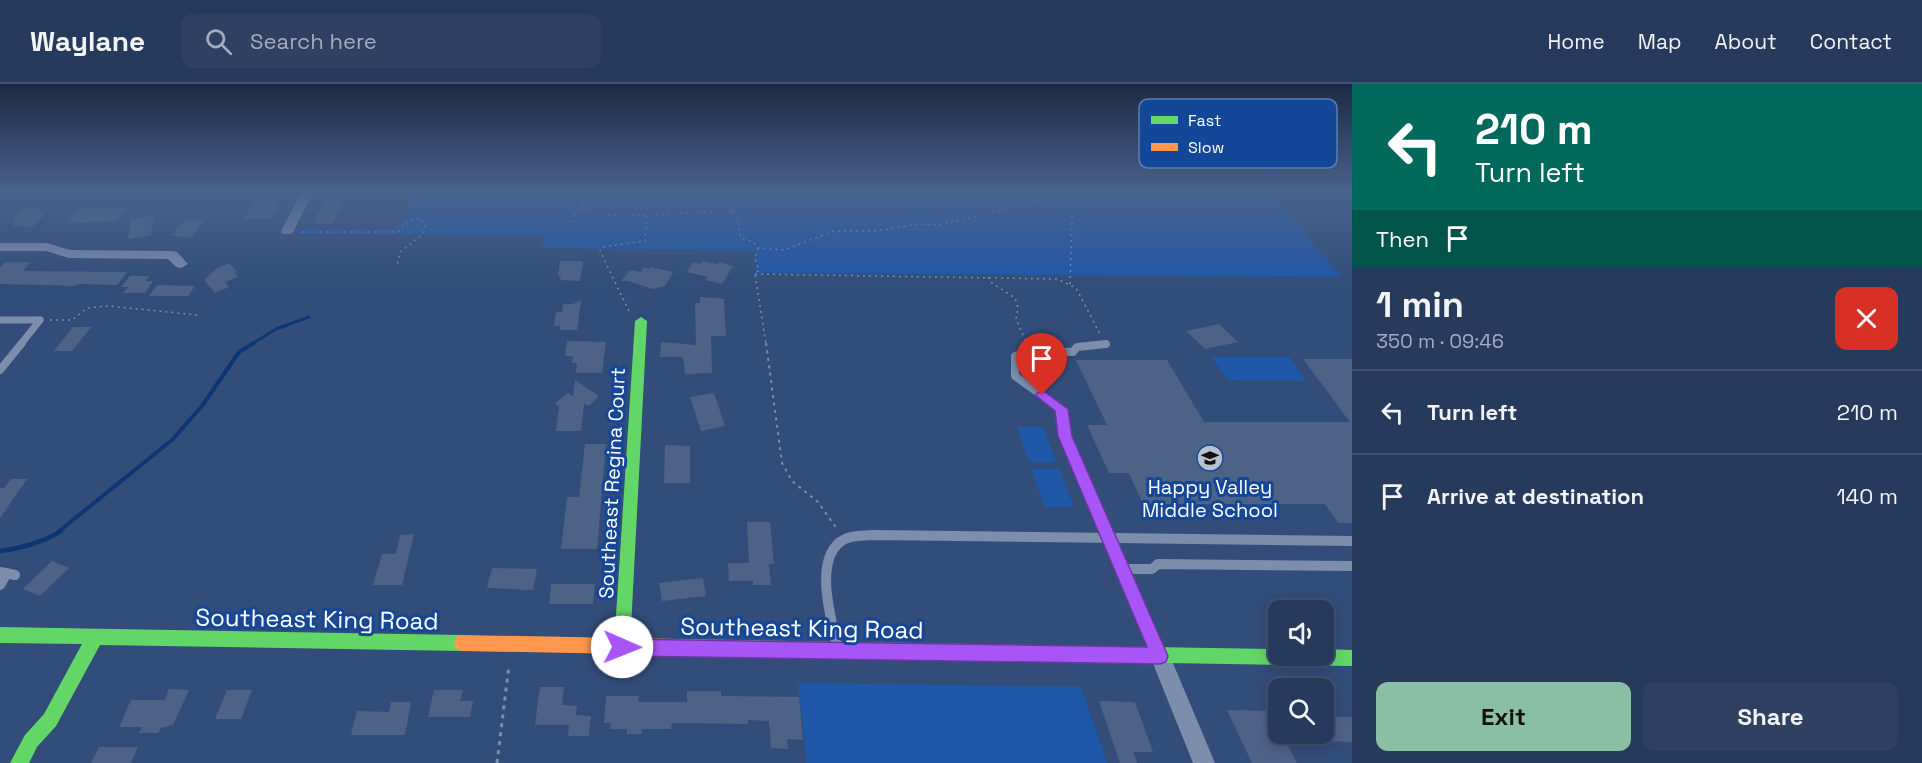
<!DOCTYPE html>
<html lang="en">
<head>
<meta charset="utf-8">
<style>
	:root { --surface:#263a5b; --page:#2e4161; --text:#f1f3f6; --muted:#a4adbb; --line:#425471; --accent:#8abfa5 }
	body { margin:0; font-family:"Space Grotesk",sans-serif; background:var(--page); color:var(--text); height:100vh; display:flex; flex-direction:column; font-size:22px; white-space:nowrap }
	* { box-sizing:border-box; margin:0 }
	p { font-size:20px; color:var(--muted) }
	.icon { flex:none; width:33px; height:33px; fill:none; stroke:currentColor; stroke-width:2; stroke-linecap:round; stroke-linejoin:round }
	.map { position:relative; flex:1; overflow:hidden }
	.sheet { display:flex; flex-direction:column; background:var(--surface); width:570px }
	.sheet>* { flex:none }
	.hud { background:#00695c; color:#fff; overflow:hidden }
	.buttons { position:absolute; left:1268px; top:516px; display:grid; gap:12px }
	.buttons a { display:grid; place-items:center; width:66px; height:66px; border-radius:12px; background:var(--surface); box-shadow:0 3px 15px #0003,0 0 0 2px var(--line); font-size:30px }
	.pin { position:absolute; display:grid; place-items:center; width:51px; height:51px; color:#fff; margin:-62px -26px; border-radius:50% 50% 50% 0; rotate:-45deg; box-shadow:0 0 6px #0007 }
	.pin .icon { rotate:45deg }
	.me { position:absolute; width:66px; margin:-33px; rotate:91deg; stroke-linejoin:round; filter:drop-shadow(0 0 4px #0008) }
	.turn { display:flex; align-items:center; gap:21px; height:126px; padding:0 24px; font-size:27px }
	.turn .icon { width:78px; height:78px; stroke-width:2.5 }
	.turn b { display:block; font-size:42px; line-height:51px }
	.then { display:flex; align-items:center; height:57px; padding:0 24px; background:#0003; gap:12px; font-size:22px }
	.round { display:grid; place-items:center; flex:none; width:63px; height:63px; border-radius:12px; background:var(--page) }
	.summary { display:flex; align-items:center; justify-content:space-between; height:102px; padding:0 24px }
	h1 { font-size:36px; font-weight:600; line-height:45px }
	.cta { display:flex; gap:12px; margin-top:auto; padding:12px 24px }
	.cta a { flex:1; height:69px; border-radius:12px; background:var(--accent); color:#111; font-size:24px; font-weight:600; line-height:69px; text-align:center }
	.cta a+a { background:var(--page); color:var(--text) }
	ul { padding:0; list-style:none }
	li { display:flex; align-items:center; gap:18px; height:84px; padding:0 24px; border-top:2px solid var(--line) }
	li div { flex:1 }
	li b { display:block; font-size:22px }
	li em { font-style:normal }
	header { display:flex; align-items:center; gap:36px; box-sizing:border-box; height:84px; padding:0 30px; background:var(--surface); border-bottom:2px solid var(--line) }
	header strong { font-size:28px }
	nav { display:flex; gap:33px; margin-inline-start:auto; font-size:21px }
	.search { width:420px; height:54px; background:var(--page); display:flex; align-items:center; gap:15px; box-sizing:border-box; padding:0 21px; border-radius:12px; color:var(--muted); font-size:22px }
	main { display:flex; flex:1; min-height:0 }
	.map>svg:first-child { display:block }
	.green { fill:#1f57a9 }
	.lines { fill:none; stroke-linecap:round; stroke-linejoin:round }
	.stream-far2 { stroke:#0f3674; stroke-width:3 }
	.stream-far1 { stroke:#0f3674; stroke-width:4 }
	.stream { stroke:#0f3674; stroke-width:4.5 }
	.building { fill:#4d6386 }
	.path-far2 { stroke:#7b8eab; stroke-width:1.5; stroke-dasharray:2 4; stroke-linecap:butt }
	.path-far1 { stroke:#7b8eab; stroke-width:2; stroke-dasharray:3 4.5; stroke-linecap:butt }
	.path { stroke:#7b8eab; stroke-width:3; stroke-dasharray:4 5; stroke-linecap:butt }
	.lane-far2 { stroke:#7b8eab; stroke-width:7 }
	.lane-far1 { stroke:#7b8eab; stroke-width:8 }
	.lane { stroke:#7b8eab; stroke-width:10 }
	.street { fill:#7b8eab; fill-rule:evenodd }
	.fast { fill:#63d668; fill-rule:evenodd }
	.slow { fill:#ff974d; fill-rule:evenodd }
	.route { fill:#a855f7; stroke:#6d37a1; stroke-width:1.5 }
	.labels { text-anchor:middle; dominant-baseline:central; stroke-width:6; stroke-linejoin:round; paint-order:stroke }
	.street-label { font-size:20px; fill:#fff; stroke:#144797 }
	.poi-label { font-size:20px; fill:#fff; stroke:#144797 }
	.near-street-label { font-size:24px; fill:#fff; stroke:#144797 }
	.key { fill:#144797; stroke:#5a7eb6; stroke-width:1.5 }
	.key-label { font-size:16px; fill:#fff }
</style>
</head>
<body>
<header>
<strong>Waylane</strong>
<div class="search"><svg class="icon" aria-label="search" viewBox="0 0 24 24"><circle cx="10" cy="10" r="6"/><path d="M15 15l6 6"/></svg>Search here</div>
<nav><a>Home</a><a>Map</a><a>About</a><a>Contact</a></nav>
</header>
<main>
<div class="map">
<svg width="1352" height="679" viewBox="0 0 1352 679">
	<rect width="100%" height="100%" fill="#324d79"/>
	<g class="green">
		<polygon points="150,107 242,107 236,116 143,115"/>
		<polygon points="413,107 1268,107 1342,193 756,189 754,167 541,164 543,152 295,150 298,144 397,145"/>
		<polygon points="1212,273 1289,273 1306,297 1227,296"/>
		<polygon points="1017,343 1043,343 1056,378 1029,378"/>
		<polygon points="1031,385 1059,385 1074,423 1045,423"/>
		<polygon points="798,599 1081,603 1107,679 807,679"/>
	</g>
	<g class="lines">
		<polyline class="stream-far2" points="252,260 276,245 309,233"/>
		<polyline class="stream-far1" points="58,448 172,356 202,322 239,268 254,259"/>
		<path class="stream" d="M0,467C22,464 42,459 61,447"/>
	</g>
	<g class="building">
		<polygon points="263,107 280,107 273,119 280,119 271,134 244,135"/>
		<polygon points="333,107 347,107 332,140 315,140 317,135 315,135 326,114 329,114"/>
		<polygon points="81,123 97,123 128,124 117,137 67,139"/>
		<polygon points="23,125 41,125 37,129 46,129 33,143 11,142 17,136 13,136"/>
		<polygon points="154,131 151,151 128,155 131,135"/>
		<polygon points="186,135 204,135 192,153 171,152"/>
		<polygon points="560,177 583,177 580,197 560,196 561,192 558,192"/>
		<polygon points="703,177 717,180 718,178 733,182 722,200 706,196 708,193 687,188 693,178 701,180"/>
		<polygon points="5,178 30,178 23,187 127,188 117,201 78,200 76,202 0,200 0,184"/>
		<polygon points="229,179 237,188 235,189 238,193 225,198 229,203 215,209 204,196 216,185"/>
		<polygon points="643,183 650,185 651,183 673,188 665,202 653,205 628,197 621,197 630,186 641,188"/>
		<polygon points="130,192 149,192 146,197 153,197 145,209 123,209 128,203 121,203"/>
		<polygon points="157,201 195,202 188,212 149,212"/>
		<polygon points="700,213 724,215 726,252 711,252 712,289 685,290 683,273 660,273 661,258 696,261 695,219 700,219"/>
		<polygon points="581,216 577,246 560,246 560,242 554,242 556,228 562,228 563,220 573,220"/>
		<polygon points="1219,240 1238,258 1205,265 1186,247"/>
		<polygon points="73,243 91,243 72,267 54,267"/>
		<polygon points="567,257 606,258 602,289 576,289 577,279 572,279 573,272 565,272"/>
		<polygon points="1303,275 1352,275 1352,439 1338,439 1325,420 1143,420 1129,389 1109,389 1087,341 1107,341 1076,276 1167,276 1204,338 1350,338"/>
		<polygon points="575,296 599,312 589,322 584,320 581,347 556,347 559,323 555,319 568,309 573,313"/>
		<polygon points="714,309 725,342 701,347 690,313"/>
		<polygon points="585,360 606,360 597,465 561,465 567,413 579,413"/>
		<polygon points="665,361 690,362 690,399 664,399"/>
		<polygon points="11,395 27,395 0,434 0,404 4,404"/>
		<polygon points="747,438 770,438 774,480 769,480 771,501 753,501 753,497 729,497 728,479 749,479"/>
		<polygon points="414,450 402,501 373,501 382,470 396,470 400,451"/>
		<polygon points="52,477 69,484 40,512 23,505"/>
		<polygon points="492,484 537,485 533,506 487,504"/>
		<polygon points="703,494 706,512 662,517 659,499"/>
		<polygon points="551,500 595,500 593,520 549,520"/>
		<polygon points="540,603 564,603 562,621 577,622 576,631 591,632 589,652 568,652 569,641 535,641"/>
		<polygon points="169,605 189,606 173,641 161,644 158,649 139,649 142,643 119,643 131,616 165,616"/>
		<polygon points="227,606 252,606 241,635 215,635"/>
		<polygon points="434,606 463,606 460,617 473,617 470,633 428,633"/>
		<polygon points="687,607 721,607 721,612 799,613 803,656 787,655 788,665 771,664 769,637 748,636 748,640 672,639 671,645 642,645 642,650 627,650 627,645 610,645 611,639 604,639 606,612 639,612 638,618 687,618"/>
		<polygon points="1099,617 1135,618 1153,668 1133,668 1137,679 1120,679"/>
		<polygon points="391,618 411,618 405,651 351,651 357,627 389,628"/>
		<polygon points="1227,626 1278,627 1278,650 1282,650 1297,679 1252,679"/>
		<polygon points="1323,633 1352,633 1352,658 1323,657"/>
		<polygon points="99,663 138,663 131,679 91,679"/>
	</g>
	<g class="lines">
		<g class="path-far2">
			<path d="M579,107V115C582,119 584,123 588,125C614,140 696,124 732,128L726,114L728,107"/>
			<polyline points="732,128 737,135 741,154 753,158 758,164 784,166 834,147 876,147 918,140 939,141 1072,109"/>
			<polyline points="573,138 576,127 584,122"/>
			<polyline points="302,148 398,148 407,138 420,134 425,141 423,150 400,168 397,183"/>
			<polyline points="758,164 755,175 759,186 755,190 766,260"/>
			<polyline points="755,190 1057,195 1076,204 1100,250"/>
			<polyline points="988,193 992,199 1015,214 1018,224 1016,235 1026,258"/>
			<polyline points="1070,200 1073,107"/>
			<polyline points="629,227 600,167 602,163 645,157 647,129"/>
			<polyline points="50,236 72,236 87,224 108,222 198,231"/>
		</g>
		<polyline class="path-far1" points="766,259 782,379 792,397 818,418 837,445"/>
		<polyline class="path" points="497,679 509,581"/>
		<g class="lane-far2">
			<polyline points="0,236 40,236"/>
			<polyline points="21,260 40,236"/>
		</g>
		<g class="lane-far1">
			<polyline points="1106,260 1077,263 1073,268 1030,267 1015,272 1015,292 1061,325 1065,352 1106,448"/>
			<polyline points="0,286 22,259"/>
		</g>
		<g class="lane">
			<polyline points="1106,447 1157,566"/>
			<polyline points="1123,485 1152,485 1158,480 1352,482"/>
			<polyline points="0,488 15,491"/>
			<polyline points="0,501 7,489"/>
			<path d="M837,562C831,534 812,471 845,455C853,451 864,452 873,451L1352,457"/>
		</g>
		<g class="street">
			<polygon points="302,107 314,107 292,150 282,150 281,147"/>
			<polygon points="0,159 47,159 70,166 172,167 177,168 188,180 181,184 176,183 168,175 69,174 46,167 0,167"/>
			<polygon points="1160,562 1167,565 1215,679 1193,679 1150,572 1153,565"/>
		</g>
		<g class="fast">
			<polygon points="641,233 647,237 630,563 628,569 622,571 616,569 614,563 635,237"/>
			<polygon points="0,543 462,551 468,553 470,559 468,565 462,567 100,561 56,642 37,663 29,679 10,679 25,651 44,630 82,560 0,559"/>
			<polygon points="679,555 1278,565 1278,572 1323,572 1323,565 1352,566 1352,582 679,571 673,569 671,563 673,557"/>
		</g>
		<polygon class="slow" points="462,551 679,555 685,557 687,563 685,569 679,571 462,567 456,565 454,559 456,553"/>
	</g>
	<linearGradient id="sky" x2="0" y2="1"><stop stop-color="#1c2a43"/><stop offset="0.53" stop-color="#49628c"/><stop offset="1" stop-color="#49628c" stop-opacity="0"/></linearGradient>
	<rect width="1352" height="202" fill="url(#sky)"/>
	<polygon class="route" points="1042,306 1068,325 1072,352 1168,572 1166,578 1160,580 622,572 616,569 614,563 616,558 622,555 1147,563 1058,352 1055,327 1035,311"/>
	<defs>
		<symbol id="school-disc" viewBox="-11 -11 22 22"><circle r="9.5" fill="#b7c1d0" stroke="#144797"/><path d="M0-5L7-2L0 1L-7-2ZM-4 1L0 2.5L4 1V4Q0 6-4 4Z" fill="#111"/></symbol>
	</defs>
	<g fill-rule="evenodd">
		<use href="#school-disc" x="1195" y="359" width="30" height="30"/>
	</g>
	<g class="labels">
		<g class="street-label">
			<text transform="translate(612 399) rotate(-87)">Southeast Regina Court</text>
		</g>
		<g class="poi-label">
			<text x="1210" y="403">Happy Valley<tspan x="1210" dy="23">Middle School</tspan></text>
		</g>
		<g class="near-street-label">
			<text transform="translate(317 535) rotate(1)">Southeast King Road</text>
			<text transform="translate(802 544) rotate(1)">Southeast King Road</text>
		</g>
	</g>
	<rect x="1139" y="15" width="198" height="69" rx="9" class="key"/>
	<rect x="1151" y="32" width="27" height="8" fill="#63d668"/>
	<rect x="1151" y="59" width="27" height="8" fill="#ff974d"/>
	<g class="key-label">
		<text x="1188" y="42">Fast</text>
		<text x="1188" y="69">Slow</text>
	</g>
</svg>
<div class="buttons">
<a><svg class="icon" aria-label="sound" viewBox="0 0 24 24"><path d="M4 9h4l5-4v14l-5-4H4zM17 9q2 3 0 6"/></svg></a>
<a><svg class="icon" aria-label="search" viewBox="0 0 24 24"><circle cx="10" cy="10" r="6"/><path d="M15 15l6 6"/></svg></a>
</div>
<div class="pin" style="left:1042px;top:311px;background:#d93025"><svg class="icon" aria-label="arrive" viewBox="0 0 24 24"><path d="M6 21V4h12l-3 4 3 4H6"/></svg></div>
<svg class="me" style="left:622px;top:563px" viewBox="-20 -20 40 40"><circle r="19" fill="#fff"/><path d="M0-13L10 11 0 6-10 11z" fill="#a855f7"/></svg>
</div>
<section class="sheet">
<div class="hud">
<div class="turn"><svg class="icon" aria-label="left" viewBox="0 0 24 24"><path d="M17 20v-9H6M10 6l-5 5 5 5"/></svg><div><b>210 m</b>Turn left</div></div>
<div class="then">Then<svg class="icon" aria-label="arrive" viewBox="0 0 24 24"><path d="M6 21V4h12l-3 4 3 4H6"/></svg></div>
</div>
<div class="summary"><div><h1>1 min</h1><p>350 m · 09:46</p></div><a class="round" style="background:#d93025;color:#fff"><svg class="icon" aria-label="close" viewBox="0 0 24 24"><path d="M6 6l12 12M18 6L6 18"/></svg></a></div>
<ul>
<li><svg class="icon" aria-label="left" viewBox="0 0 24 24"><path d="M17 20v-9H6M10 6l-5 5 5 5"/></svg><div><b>Turn left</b></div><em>210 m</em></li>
<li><svg class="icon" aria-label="arrive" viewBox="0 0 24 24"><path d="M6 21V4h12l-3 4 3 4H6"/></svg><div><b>Arrive at destination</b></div><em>140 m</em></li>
</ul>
<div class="cta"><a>Exit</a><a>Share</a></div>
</section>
</main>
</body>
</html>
